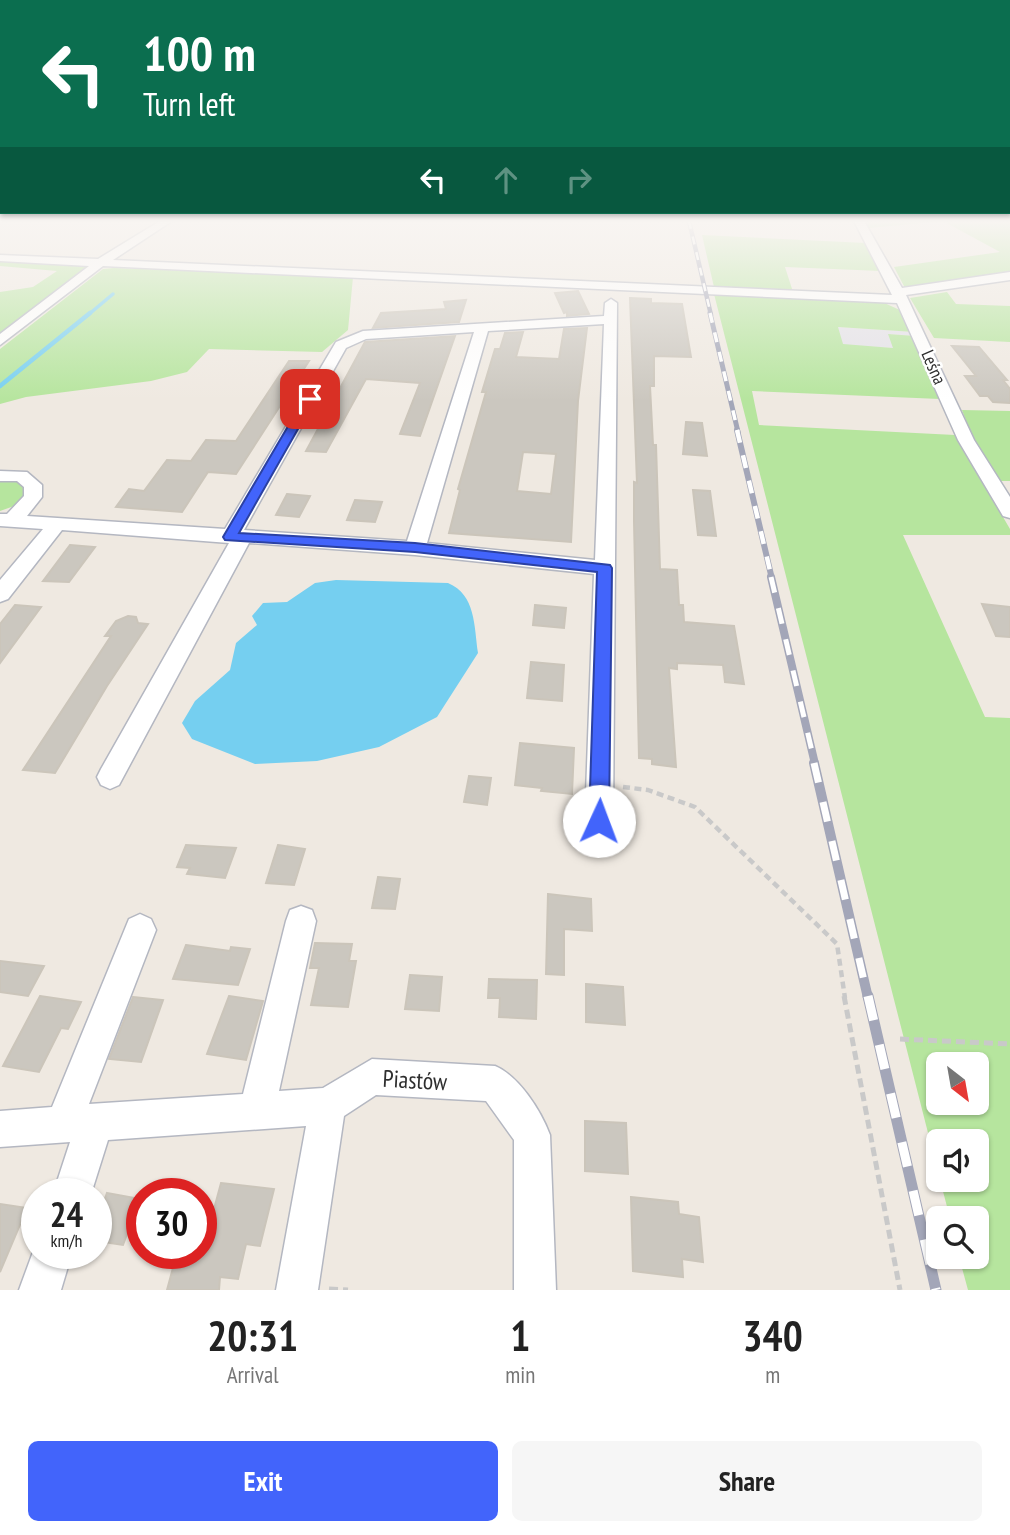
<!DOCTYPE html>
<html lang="en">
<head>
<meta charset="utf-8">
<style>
	:root { --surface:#fff; --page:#f6f6f6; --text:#222; --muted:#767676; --accent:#4264fb }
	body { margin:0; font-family:"PT Sans Narrow",sans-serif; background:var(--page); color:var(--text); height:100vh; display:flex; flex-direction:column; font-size:26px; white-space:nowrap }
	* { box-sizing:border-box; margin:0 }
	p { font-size:23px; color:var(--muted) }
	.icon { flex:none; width:38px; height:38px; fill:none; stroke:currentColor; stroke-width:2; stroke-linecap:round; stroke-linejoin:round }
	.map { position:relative; height:1290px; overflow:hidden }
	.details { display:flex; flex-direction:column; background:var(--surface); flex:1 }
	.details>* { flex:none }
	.banner { position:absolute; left:0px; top:0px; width:1012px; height:214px; box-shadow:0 2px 5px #0004; background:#0b6e4f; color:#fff; overflow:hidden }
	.needle { width:46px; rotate:149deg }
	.fabs { position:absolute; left:926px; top:1052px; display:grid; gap:14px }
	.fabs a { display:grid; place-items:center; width:63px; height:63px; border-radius:10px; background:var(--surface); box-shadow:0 2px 5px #0004; font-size:35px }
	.speed { position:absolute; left:21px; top:1178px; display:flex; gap:14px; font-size:35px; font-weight:700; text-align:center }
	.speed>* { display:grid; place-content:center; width:91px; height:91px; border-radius:50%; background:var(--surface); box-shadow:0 2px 5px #0004; line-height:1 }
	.speed small { font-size:18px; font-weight:400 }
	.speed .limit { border:10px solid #d22; background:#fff; color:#111 }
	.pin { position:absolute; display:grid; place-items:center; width:60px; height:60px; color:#fff; margin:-30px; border-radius:14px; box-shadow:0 4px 10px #0006 }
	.me { position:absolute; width:77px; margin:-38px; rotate:2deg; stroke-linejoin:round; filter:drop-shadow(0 0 5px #0008) }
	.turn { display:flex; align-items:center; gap:24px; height:147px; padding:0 28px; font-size:32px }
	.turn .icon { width:91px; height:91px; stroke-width:2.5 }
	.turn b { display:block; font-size:49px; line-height:60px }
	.lanes { display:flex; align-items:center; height:66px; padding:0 28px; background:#0003; justify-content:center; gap:35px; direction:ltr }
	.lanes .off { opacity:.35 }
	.eta { display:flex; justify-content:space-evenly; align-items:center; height:119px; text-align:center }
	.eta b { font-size:42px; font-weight:600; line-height:49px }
	.button { display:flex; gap:14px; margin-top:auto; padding:14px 28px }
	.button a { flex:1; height:80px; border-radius:10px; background:var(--accent); color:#fff; font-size:28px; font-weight:600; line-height:80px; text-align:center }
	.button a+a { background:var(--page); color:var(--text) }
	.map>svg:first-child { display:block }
	.industrial { fill:#e3e1e8 }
	.green { fill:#b6e59e; fill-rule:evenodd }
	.water { fill:#75cff0 }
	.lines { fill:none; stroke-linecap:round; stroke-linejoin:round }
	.stream-far1 { stroke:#75cff0; stroke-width:3.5 }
	.stream { stroke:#75cff0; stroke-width:4.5 }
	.building { fill:#cbc7bf; stroke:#cbc5ba; stroke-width:2; fill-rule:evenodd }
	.minor-casing { stroke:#b4b7c1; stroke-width:3 }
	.path-far1 { stroke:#c9c9c9; stroke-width:4.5; stroke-dasharray:7 4.5; stroke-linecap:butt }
	.path { stroke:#c9c9c9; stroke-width:5; stroke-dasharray:9 5; stroke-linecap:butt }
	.minor { fill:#fff; fill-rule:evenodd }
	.rail-far5-casing { stroke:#a3a6b8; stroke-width:4.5 }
	.rail-far4-casing { stroke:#a3a6b8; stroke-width:5 }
	.rail-far3-casing { stroke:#a3a6b8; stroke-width:6 }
	.rail-far2-casing { stroke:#a3a6b8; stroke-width:8 }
	.rail-far1-casing { stroke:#a3a6b8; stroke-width:10 }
	.rail-casing { stroke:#a3a6b8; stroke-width:11 }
	.rail-far5 { stroke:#fff; stroke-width:2.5; stroke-dasharray:8; stroke-linecap:butt }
	.rail-far4 { stroke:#fff; stroke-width:3.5; stroke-dasharray:10; stroke-linecap:butt }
	.rail-far3 { stroke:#fff; stroke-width:4.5; stroke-dasharray:13; stroke-linecap:butt }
	.rail-far2 { stroke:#fff; stroke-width:5; stroke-dasharray:16; stroke-linecap:butt }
	.rail-far1 { stroke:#fff; stroke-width:7; stroke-dasharray:20; stroke-linecap:butt }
	.rail { stroke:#fff; stroke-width:9; stroke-dasharray:25; stroke-linecap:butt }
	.route { fill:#4264fb; stroke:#2b41a3; stroke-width:2 }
	.labels { text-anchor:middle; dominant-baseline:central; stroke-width:5; stroke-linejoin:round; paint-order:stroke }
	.far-street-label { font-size:18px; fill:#2e2e2e; stroke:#fff }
	.near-street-label { font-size:24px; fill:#2e2e2e; stroke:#fff }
</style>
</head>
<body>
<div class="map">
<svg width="1010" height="1290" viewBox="0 0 1010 1290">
	<rect width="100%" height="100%" fill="#efe9e1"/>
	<polygon class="industrial" points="837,327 914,332 915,336 889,334 894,348 843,345"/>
	<g class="green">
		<polygon points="865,221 1010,221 1010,274 905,288 894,267 1000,252 943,221 869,228"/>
		<polygon points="702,235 866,243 881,271 785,267 793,292 714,287"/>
		<polygon points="0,259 93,266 0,336 0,292 33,287 57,271 0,266"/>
		<polygon points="114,268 353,277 348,330 322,352 209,349 187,372 151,381 26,397 0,404 0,349 103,269"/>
		<polygon points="947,292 956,304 1010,306 1010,342 934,338 910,298"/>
		<path d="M714,294L880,301L902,311L914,332L838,327L843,344L893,348L888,334L915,336L940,399L752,391L759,425L955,435L1010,529V535H903L985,717L1010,718V1290H968L959,1257L976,1256V1218H950L940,1180H976V1141H938V1172ZM938,1064H976V1102H938Z"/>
		<polygon points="962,410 1010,411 1010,481 1000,481 973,439"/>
		<polygon points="6,480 19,481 27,494 17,505 0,511 0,481"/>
	</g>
	<path class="water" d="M336,580L448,583C476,595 474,626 478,653L437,717L379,747L317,761L255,764L192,739L182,723L195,701L230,670L236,643L257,625L252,616L263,603L287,602L315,583Z"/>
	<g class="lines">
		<polyline class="stream-far1" points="88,315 113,294"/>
		<polyline class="stream" points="0,386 90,313"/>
	</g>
	<g class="building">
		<polygon points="578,291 589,314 567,316 567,312 564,313 555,293"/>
		<polygon points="630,298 651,299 651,303 682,304 691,357 654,356 654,386 650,386 653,445 656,445 660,569 677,570 679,605 683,605 684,622 734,626 744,684 725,682 723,665 677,663 677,669 669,668 676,767 652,764 652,759 639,758 634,521 634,482 637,483"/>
		<polygon points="466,300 459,322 373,328 381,313 446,309 444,302"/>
		<path d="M587,328L578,401L571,542L449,533L460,490L458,489L486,392H482L495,349H500L505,333L523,332L516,357L559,359L564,329ZM523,452L556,454L551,494L517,491Z"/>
		<polygon points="455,336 420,436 400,434 420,383 366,379 326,452 306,451 365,342"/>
		<polygon points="952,346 979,347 1007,380 1003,380 1010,389 1010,403 993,402 988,396 980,396 965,376 976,376"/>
		<polygon points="289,361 309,361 236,474 208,472 182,512 116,507 129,489 144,491 167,460 191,461 206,440 236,441"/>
		<polygon points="686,422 702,423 707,456 683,454"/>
		<polygon points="693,490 710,491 716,536 698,535"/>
		<polygon points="287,494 310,496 299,517 276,515"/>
		<polygon points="355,500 382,502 375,522 347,520"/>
		<polygon points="70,545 95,547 69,582 43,581"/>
		<polygon points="982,604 1010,607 1010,637 996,636"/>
		<polygon points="15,605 41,607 0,663 0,624"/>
		<polygon points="535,605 566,608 564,628 533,625"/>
		<polygon points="128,616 136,617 138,623 148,624 107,686 55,773 23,770 111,636 105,636 116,621"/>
		<polygon points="531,662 564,665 562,701 527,698"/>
		<polygon points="520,743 574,748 572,794 541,791 542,788 515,785"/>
		<polygon points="469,776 491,778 487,805 464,802"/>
		<polygon points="186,845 236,848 225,878 187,874 190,868 177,867"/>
		<polygon points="278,845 305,849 294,885 266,883"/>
		<polygon points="378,877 400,879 395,909 372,908"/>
		<polygon points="548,894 591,899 592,931 564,929 564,975 546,974"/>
		<polygon points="315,943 352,944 349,961 356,961 348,1007 311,1005 319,968 310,968"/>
		<polygon points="186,945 230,951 231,947 250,949 238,985 173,979"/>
		<polygon points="0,961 44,966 28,996 0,992"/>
		<polygon points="410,975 442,977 439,1011 405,1009"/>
		<polygon points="489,979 537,980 536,1019 499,1017 500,998 488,998"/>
		<polygon points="586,984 623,987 625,1025 586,1022"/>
		<polygon points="40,996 81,1002 68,1029 61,1028 39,1072 3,1066"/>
		<polygon points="229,996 263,1001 246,1060 207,1054"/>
		<polygon points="133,997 163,1000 141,1062 109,1059"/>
		<polygon points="585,1121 626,1123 628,1174 585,1171"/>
		<polygon points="221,1183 274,1189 260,1246 246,1244 238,1279 220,1277 219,1290 167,1290 177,1253 201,1253 201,1235 207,1235"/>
		<polygon points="107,1193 140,1199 123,1245 96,1241 96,1211 100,1212"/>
		<polygon points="631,1197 678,1202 679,1214 699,1217 703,1262 682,1259 683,1277 633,1271"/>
		<polygon points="0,1204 27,1208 0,1272"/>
	</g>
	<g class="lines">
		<defs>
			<g id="minor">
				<polygon points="160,221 172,221 113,260 892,295 854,221 864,221 902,288 1010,272 1010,280 906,295 974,440 1010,497 1010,518 1003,516 958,440 897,303 103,266 0,345 0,334 89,266 0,261 0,255 98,259"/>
				<path d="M611,299L617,303L613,821L609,830L599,834L589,830L585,821L594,574L415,555L249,543L119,785L110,789L101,785L97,777L101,769L229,543L62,530L8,599L0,602V580L43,529L0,526V514H7L24,496V487L17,481H0V471L27,472L42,485V497L27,516L225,529L336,342L363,331L604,316L605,303ZM604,324L595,560L427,543L488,331ZM474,332L407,541L244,530L346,348L366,339Z"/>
				<path d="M301,906L312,910L316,921L279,1091L323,1088L372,1059L495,1066C519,1076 541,1111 550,1135L556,1290H514V1140L486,1101L376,1095L344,1116L318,1290H276L306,1126L108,1140L91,1194H53L70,1142L0,1147V1111L52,1107L129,919L140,914L151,919L156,930L89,1104L243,1094L286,921L290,910Z"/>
				<polygon points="37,1241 37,1253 72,1253 61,1290 19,1290"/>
			</g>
		</defs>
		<use href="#minor" class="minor-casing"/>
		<polyline class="path-far1" points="623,787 648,790 695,807 837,944 845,998"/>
		<g class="path">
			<polyline points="844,996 900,1290"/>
			<polyline points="900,1039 1010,1044"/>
			<polyline points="329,1289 348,1290"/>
		</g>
		<use href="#minor" class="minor"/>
		<defs>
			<polyline id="rail-far5" points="689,221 711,315"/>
			<polyline id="rail-far4" points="710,313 738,432"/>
			<polyline id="rail-far3" points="737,430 772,579"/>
			<polyline id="rail-far2" points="771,577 815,764"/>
			<polyline id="rail-far1" points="814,763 868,998"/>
			<polyline id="rail" points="868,996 936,1290"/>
		</defs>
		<use href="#rail-far5" class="rail-far5-casing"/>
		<use href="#rail-far4" class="rail-far4-casing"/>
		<use href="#rail-far3" class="rail-far3-casing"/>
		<use href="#rail-far2" class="rail-far2-casing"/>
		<use href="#rail-far1" class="rail-far1-casing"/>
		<use href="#rail" class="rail-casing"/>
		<use href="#rail-far5" class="rail-far5"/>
		<use href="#rail-far4" class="rail-far4"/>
		<use href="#rail-far3" class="rail-far3"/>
		<use href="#rail-far2" class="rail-far2"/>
		<use href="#rail-far1" class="rail-far1"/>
		<use href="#rail" class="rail"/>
	</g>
	<linearGradient id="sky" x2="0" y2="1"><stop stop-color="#7abfeb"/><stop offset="0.55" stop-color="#f8f5f2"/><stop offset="1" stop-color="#f8f5f2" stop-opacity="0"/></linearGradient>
	<rect width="1010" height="401" fill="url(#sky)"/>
	<polygon class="route" points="310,396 315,399 239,533 415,543 610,565 612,568 609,821 606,827 599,830 592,827 589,821 597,572 415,552 225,540 223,537 304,399"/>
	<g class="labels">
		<g class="far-street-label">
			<text transform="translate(934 367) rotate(66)">Leśna</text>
		</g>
		<g class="near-street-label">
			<text transform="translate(415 1080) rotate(3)">Piastów</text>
		</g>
	</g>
</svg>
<div class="fabs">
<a><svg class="needle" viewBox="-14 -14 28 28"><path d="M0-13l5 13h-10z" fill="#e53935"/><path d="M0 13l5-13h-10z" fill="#767676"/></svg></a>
<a><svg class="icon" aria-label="sound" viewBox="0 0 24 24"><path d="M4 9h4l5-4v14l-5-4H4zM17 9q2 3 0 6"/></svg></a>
<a><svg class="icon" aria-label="search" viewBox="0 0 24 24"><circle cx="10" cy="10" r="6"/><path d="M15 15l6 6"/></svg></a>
</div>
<div class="speed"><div>24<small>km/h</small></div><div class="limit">30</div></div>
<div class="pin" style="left:310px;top:399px;background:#d93025"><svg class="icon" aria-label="arrive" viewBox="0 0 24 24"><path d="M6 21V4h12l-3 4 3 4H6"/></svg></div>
<svg class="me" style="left:599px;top:821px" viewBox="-20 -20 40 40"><circle r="19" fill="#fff"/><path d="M0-13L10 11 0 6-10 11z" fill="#4264fb"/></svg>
<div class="banner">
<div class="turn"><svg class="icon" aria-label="left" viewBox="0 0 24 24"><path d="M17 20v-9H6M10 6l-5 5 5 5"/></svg><div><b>100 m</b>Turn left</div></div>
<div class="lanes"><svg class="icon" aria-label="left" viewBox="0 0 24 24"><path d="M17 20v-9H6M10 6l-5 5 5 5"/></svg><svg class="icon off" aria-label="ahead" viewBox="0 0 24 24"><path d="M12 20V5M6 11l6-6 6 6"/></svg><svg class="icon off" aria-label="right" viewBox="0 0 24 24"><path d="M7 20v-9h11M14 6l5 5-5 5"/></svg></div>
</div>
</div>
<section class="details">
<div class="eta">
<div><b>20:31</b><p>Arrival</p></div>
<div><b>1</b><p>min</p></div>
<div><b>340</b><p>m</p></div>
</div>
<div class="button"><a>Exit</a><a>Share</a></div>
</section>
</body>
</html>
